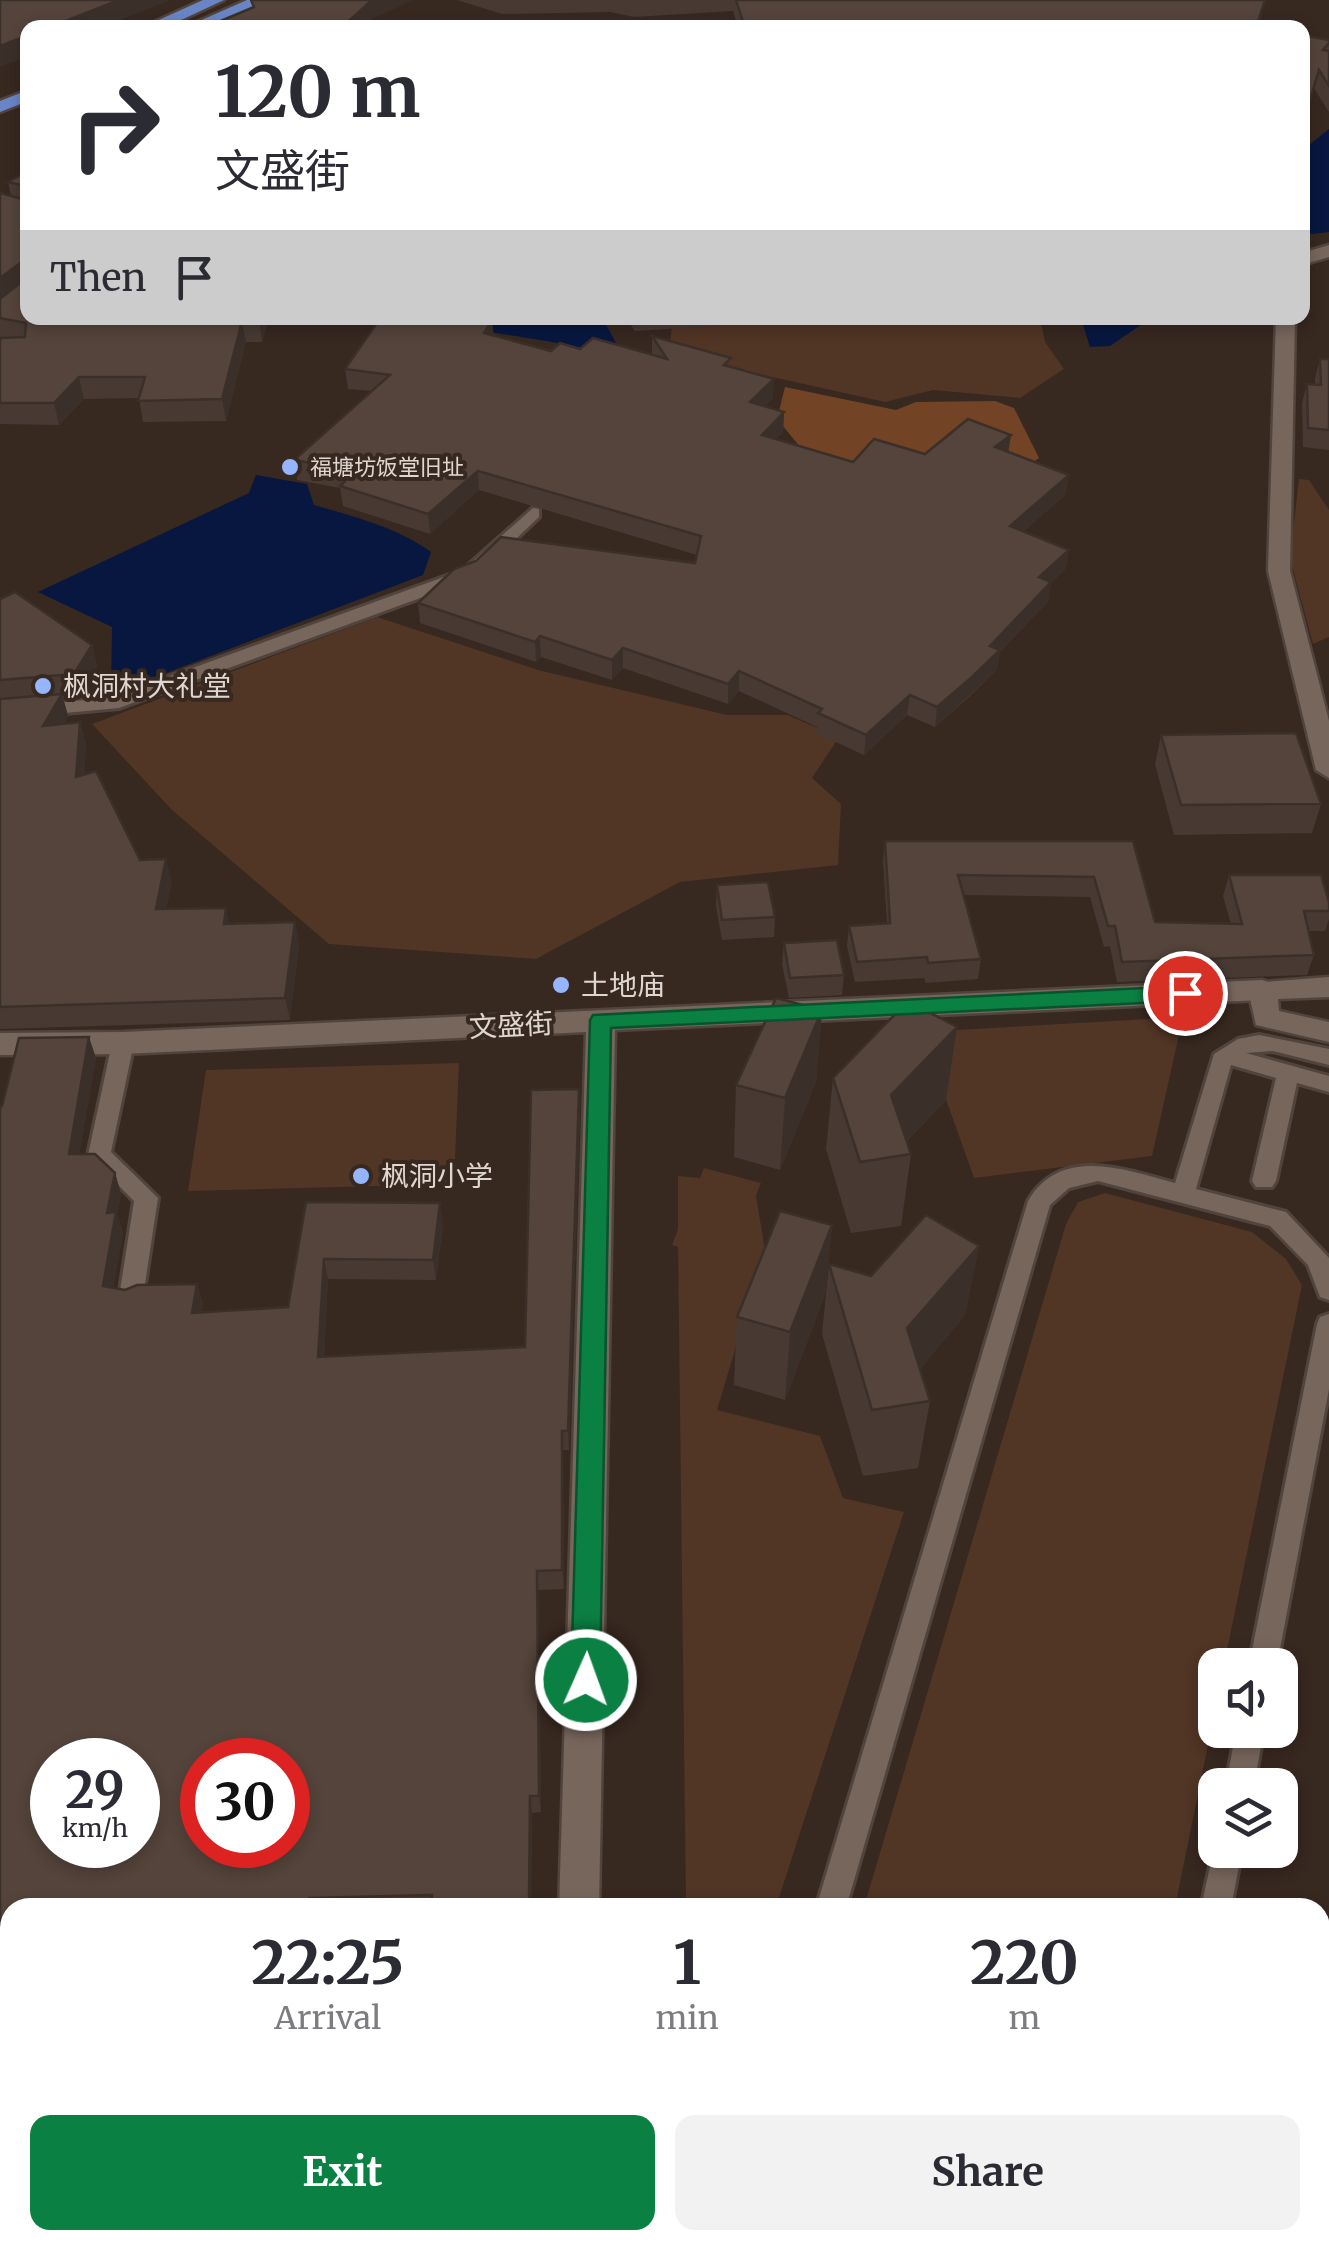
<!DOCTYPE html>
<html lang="en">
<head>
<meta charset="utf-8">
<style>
	:root { --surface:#fff; --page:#f2f2f3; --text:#2b2b33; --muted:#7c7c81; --accent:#0b8043 }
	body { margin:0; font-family:Merriweather,"Noto Sans SC",serif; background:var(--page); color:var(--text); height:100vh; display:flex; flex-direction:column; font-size:38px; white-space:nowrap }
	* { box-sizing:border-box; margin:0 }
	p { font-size:32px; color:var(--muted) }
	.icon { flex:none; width:55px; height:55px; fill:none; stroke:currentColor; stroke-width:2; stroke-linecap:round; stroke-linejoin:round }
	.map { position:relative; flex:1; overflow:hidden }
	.drawer { position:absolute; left:0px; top:1898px; width:1330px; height:352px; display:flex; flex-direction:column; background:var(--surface); border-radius:30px 30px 0 0; box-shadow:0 5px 15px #0003 }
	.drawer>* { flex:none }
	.hud { position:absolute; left:20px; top:20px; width:1290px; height:305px; border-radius:20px; box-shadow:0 5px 15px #0003; background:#fff; color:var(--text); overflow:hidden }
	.controls { position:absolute; left:1198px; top:1648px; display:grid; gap:20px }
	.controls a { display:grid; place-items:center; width:100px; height:100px; border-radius:20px; background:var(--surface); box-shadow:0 5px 15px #0003; font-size:50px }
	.speed { position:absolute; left:30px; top:1738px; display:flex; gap:20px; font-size:50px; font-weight:700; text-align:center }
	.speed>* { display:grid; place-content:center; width:130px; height:130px; border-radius:50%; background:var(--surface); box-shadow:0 5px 15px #0003; line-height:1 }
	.speed small { font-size:25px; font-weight:400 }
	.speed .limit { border:15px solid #d22; background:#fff; color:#111 }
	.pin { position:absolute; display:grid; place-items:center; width:85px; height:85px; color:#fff; margin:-42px; border:5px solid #fff; border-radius:50%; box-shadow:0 2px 10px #0007 }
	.me { position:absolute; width:110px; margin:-55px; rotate:2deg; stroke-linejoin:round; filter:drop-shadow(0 0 8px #0008) }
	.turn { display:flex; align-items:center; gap:35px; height:210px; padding:0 30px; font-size:45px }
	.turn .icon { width:130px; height:130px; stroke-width:2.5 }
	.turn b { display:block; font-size:70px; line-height:85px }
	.then { display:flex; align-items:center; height:95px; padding:0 30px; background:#0003; gap:20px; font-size:38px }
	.eta { display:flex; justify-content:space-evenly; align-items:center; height:170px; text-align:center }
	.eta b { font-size:60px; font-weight:700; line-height:70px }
	.cta { display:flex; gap:20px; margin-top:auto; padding:20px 30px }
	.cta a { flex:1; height:115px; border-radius:20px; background:var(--accent); color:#fff; font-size:40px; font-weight:700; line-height:115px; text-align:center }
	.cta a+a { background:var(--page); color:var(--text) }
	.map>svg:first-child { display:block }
	.green { fill:#513525 }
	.forest { fill:#734326 }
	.water { fill:#07173f }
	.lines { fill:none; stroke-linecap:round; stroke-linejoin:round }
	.service-casing { stroke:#50443d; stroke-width:6 }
	.minor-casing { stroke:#50443d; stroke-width:5 }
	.tertiary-casing { stroke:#50443d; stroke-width:5 }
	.trunk-casing { stroke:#50443d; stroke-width:5 }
	.service { fill:#77665c; fill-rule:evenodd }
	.minor { fill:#77665c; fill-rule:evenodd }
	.tertiary { fill:#77665c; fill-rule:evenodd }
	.trunk { fill:#6a85c6; fill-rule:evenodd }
	.wall { fill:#483a33 }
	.shaded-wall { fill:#3b3029 }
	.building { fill:#54443b; stroke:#3b3029; stroke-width:2.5; fill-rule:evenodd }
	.route { fill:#0b8043; stroke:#07532c; stroke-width:2.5 }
	.poi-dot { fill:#95b6fd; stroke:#372820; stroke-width:4 }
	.labels { text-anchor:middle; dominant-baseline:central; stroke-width:8; stroke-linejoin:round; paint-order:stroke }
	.far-poi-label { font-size:22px; fill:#e0d6d0; stroke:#372820; text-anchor:start }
	.poi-label { font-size:28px; fill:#e0d6d0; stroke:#372820; text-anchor:start }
	.street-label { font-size:28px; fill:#e0d6d0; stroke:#372820 }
</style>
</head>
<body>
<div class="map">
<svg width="1329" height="2249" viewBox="0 0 1329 2249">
	<rect width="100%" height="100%" fill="#372820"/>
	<g class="green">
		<polygon points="754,318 1040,318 1045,342 1064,369 1020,398 933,390 885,402 669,354 672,325"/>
		<polygon points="1299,479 1309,480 1329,510 1329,637 1313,644 1290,558"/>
		<polygon points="377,617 538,670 727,715 787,715 839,737 812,778 841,804 838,865 680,882 536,959 329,944 172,810 92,724"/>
		<polygon points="1183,1017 1152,1156 974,1178 922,1032"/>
		<polygon points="459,1063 454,1184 188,1191 206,1070"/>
		<polygon points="704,1168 761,1183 756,1196 765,1250 717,1410 820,1436 843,1498 904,1512 776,1907 686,1907 678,1247 672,1245 678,1229 678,1176 700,1178"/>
		<polygon points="1105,1193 1252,1232 1286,1259 1302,1285 1224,1665 1215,1665 1215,1711 1175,1907 864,1907 1066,1224 1078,1202"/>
		<polygon points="829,2240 1107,2240 1105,2249 829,2249"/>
	</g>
	<polygon class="forest" points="785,387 896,410 916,402 995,401 1014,408 1039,458 995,491 870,451 835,471 801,448 777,419"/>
	<g class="water">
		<polygon points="1329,129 1329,232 1303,235 1303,150"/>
		<polygon points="405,318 596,318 604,321 616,343 580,356 558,343"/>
		<polygon points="1081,318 1151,318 1110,346 1090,347"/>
		<path d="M256,475L307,484L314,505C355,517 396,527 431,552L423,575L111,694L112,627L38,592L249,493Z"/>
	</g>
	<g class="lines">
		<defs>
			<g id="service">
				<polygon points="533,508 539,509 539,517 475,578 119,708 0,719 0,707 110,698 463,570"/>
				<polygon points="123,1035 134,1043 111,1152 158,1198 143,1297 140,1304 131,1307 122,1304 119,1297 134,1201 88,1155 112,1043"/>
				<path d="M1259,1035L1329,1049V1065L1273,1051L1246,1053L1329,1076V1092L1297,1083L1276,1181L1272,1187H1256L1252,1181L1276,1078L1231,1065L1196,1189L1286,1212L1329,1258V1300L1320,1297L1308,1265L1270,1226L1098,1181L1069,1188L1050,1205L846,1908H816L1028,1201C1061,1145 1126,1170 1175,1183L1214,1054L1238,1039Z"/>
				<polygon points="1329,1314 1329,1389 1277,1665 1249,1665 1317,1324 1320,1317"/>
				<polygon points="1236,1730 1264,1730 1254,1785 1226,1785"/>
				<polygon points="1215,1843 1215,1850 1242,1850 1231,1908 1201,1908"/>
				<polygon points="770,2240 804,2240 805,2249 771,2249"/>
				<polygon points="1135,2240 1169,2240 1167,2249 1133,2249"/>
			</g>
			<g id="minor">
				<polygon points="1329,245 1329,257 1302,265 1302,253"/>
				<polygon points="1276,318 1295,318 1290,571 1329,721 1329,778 1316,770 1268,571"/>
				<polygon points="1262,980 1272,983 1276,990 1272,997 1262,1000 615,1030 599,1908 559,1908 586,1032 123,1054 0,1055 0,1033 123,1032"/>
				<rect x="546" y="2240" width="44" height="9"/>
			</g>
			<polygon id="tertiary" points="1329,977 1329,997 1278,999 1279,1011 1329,1022 1329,1042 1256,1025 1248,990 1252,983"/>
			<g id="trunk">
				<polygon points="203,0 224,0 164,28 141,28"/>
				<polygon points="247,0 269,0 206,28 188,26"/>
				<polygon points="28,90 28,101 0,112 0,101"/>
			</g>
		</defs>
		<use href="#service" class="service-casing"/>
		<use href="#minor" class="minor-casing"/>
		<use href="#tertiary" class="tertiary-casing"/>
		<use href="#trunk" class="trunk-casing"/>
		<use href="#service" class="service"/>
		<use href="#minor" class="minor"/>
		<use href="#tertiary" class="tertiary"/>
		<use href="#trunk" class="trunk"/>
	</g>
	<g class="wall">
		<polygon points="457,0 1265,0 1259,26 1267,28 738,28 733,11 634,17 610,12 502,14"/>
		<polygon points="1302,35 1329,40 1329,112 1315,90"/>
		<polygon points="28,171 269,318 262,342 246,342 226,421 143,422 139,398 84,399 59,425 0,424 0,193 11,196 8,182"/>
		<polygon points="626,318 749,318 748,324 635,331"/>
		<polygon points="493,336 551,351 580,349 652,355 652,336 731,367 773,398 764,407 784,412 783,432 776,439 853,462 925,454 1008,452 1066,494 1023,532 1069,550 1065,570 1051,583 1048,602 1000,652 997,670 969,697 935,727 907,715 864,755 816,733 817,727 739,691 728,704 623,668 612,680 541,657 536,662 420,623 418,603 695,563 697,555 479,490 430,534 343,506 340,488 297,480 294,460 372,391 348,389 345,369"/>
		<polygon points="1320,359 1329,359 1329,450 1303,447 1302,403 1307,384 1315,384 1315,378"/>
		<polygon points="0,599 92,645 97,667 80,697 63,698 68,716 64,724 80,722 86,745 84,774 140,860 172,882 166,909 230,924 295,922 299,945 290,1020 0,1029"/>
		<polygon points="1161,735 1321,804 1312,833 1174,835 1155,764"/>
		<polygon points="885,841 1133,841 1155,922 1231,924 1223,896 1229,875 1329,902 1329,919 1325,931 1308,931 1314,955 1307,975 1117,982 1110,946 1104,947 1090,897 964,895 981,959 978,979 926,983 924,978 855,982 847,946 849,926 887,923 883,861"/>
		<polygon points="717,885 775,917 774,937 722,940 716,906"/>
		<polygon points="784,943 844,975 842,995 789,998 782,964"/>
		<polygon points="822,1010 816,1082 780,1170 734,1157 736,1085"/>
		<polygon points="96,1058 79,1154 115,1173 121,1194 117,1215 123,1233 113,1288 125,1290 197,1284 203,1304 201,1312 288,1307 306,1202 443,1224 436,1280 328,1279 324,1357 525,1347 580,1110 569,1450 563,1450 564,1589 538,1590 541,1812 532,1813 531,1908 10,1908 10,2201 2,2249 2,1106"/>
		<polygon points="833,1078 946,1100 907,1141 911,1154 901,1226 851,1233 826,1149"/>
		<polygon points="832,1225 825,1295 785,1400 734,1385 737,1317"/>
		<polygon points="979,1246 965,1315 920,1369 930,1401 918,1468 863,1476 822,1334 829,1264 871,1276"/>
		<polygon points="1329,1956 1329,2129 1320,2126 1320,1968"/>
	</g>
	<g class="shaded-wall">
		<polygon points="119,0 171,0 100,28 48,28"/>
		<polygon points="372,0 413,0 370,20 363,28 341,28"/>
		<polygon points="28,35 28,56 0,67 0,46"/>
		<polygon points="23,261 28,278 0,302 0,278"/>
		<polygon points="260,318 269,318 262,342 259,321"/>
		<polygon points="492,320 494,339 484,333"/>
		<polygon points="242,321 246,342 226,421 222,399"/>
		<polygon points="79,377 84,399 59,425 54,403"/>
		<polygon points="774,379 773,398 750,422 750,402"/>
		<polygon points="784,412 783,432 761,455 762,435"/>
		<polygon points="1011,435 1008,454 995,447"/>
		<polygon points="478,471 479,490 430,534 428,514"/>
		<polygon points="1069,475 1066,494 1007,546 1010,526"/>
		<polygon points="1069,550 1065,570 1051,583 1048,602 1000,652 997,670 935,727 937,707 990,646 1039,577"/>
		<polygon points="540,636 541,657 536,662 535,642"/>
		<polygon points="92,645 97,667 80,697 74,674"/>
		<polygon points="623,648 623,668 612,680 612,660"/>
		<polygon points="739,671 739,691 728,704 728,684"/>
		<polygon points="62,694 68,716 50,748 43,726"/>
		<polygon points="910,695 907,715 864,755 866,735"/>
		<polygon points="80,722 86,745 83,799 76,777"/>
		<polygon points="166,859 172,882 162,931 156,909"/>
		<polygon points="226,908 231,930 224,924"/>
		<polygon points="295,922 299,945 290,1020 285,998"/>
		<polygon points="822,1010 816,1082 780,1170 785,1098"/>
		<polygon points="957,1027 946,1100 891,1157 891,1095"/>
		<polygon points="89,1037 96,1058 76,1175 69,1154"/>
		<polygon points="579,1089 580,1110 569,1450 568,1431"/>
		<polygon points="115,1173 121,1194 117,1215 123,1233 110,1306 103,1286 107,1213"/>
		<polygon points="440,1203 443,1224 436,1280 433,1260"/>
		<polygon points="832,1225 825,1295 785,1400 790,1332"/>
		<polygon points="979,1246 965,1315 896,1397 907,1328"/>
		<polygon points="324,1259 328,1279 323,1377 318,1357"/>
		<polygon points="197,1284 203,1304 198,1333 192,1313"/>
		<polygon points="562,1431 563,1450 564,1589 562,1570"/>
		<polygon points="537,1571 538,1590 541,1812 539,1796"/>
		<polygon points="530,1796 532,1813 531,1908 529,1900"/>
		<polygon points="7,2138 10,2141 10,2201 2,2249 0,2249 0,2181"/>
	</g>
	<g class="building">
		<polygon points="0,0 119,0 48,28 28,28 28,35 0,46"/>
		<polygon points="251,0 372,0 341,28 204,28 254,7"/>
		<polygon points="736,0 1265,0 1257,25 1267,28 745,28"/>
		<polygon points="1302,35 1329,40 1329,43 1323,50 1329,51 1329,86 1319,70 1302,126"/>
		<polygon points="28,171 28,318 260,318 259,321 242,321 222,399 138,401 145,377 79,377 54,403 0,403 0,338 25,337 26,323 0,318 0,299 25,279 27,264 23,261 0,278 0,193 26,200 26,186 8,182"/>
		<polygon points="411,318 471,318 492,320 484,333 551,351 560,343 580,349 593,338 667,359 652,336 731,358 724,365 774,379 750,402 784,412 762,435 853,462 874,439 925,454 968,419 1011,435 995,447 1069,475 1010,526 1069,550 1039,577 1051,582 990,646 1000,650 972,677 937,707 910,695 866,735 818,713 822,709 739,671 728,684 623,648 612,660 540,636 535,642 418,603 454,569 476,561 501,537 695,563 701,536 478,471 428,514 340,486 355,471 294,460 390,375 345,369 379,320 405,323"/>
		<polygon points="1320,359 1329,359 1329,430 1308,428 1307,384 1321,385"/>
		<polygon points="15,592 92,645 74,674 0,680 0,599"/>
		<polygon points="62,694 43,726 80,722 76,777 96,771 140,860 166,859 156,909 226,908 224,924 295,922 285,998 0,1007 0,699"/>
		<polygon points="1296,733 1321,804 1181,805 1161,735"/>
		<polygon points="885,841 1133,841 1155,922 1242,924 1229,875 1321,875 1329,902 1329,911 1304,911 1314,955 1122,962 1115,926 1108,926 1094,877 958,875 981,959 928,963 927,957 857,962 849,926 890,923"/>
		<polygon points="768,882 775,917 722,920 717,885"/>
		<polygon points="837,940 844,975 790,978 784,943"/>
		<polygon points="776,998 822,1010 785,1098 736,1085"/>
		<polygon points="908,1001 957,1027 891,1095 911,1154 860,1162 833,1078"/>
		<path d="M89,1037L69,1154H95L115,1173L107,1213L116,1212L103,1286L125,1290L137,1285L197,1284L192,1313L288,1307L306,1202L440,1203L433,1260L324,1259L318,1357L525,1347L531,1090L579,1089L568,1431H562V1570L537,1571L539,1796H530L529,1900L431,1904L432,1895L309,1898L308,1908H10V2138H7L0,2181V1106H2L19,1038ZM52,1760H138V1845H52ZM202,1760H288V1845H202Z"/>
		<polygon points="780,1211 832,1225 790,1332 737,1317"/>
		<polygon points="926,1215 979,1246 907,1328 930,1401 872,1410 829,1264 871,1276"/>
		<polygon points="225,2240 517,2240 517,2249 217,2249"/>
	</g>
	<polygon class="route" points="1185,986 1196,993 1185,1001 611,1028 600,1680 595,1689 586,1693 576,1689 571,1680 590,1020 593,1015"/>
	<g class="poi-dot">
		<circle cx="290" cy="467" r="10"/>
		<circle cx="43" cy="686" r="10"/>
		<circle cx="561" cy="985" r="10"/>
		<circle cx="361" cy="1176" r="10"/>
	</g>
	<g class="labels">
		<g class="far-poi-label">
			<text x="310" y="467">福塘坊饭堂旧址</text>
		</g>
		<g class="poi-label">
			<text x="63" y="686">枫洞村大礼堂</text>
			<text x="581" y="985">土地庙</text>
			<text x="381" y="1176">枫洞小学</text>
		</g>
		<g class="street-label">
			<text transform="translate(511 1025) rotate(-3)">文盛街</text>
		</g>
	</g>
</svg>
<div class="controls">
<a><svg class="icon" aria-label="sound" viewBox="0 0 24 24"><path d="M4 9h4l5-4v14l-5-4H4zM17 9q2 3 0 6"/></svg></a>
<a><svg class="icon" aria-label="layers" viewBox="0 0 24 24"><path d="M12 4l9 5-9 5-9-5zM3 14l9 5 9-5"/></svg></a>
</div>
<div class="speed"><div>29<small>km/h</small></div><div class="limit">30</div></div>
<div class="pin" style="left:1185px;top:993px;background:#d93025"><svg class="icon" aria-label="arrive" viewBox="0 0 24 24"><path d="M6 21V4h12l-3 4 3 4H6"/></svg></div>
<svg class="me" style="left:586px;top:1680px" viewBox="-20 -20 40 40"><circle r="17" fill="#0b8043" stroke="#fff" stroke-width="3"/><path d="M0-11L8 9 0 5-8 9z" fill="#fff"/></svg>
<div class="hud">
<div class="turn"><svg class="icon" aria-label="right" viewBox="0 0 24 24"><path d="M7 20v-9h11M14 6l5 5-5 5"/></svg><div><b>120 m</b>文盛街</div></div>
<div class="then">Then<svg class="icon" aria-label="arrive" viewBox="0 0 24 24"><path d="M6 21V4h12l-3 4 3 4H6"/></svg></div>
</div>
<section class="drawer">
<div class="eta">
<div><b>22:25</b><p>Arrival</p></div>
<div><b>1</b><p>min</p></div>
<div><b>220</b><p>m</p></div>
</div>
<div class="cta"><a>Exit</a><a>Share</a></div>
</section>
</div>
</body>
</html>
